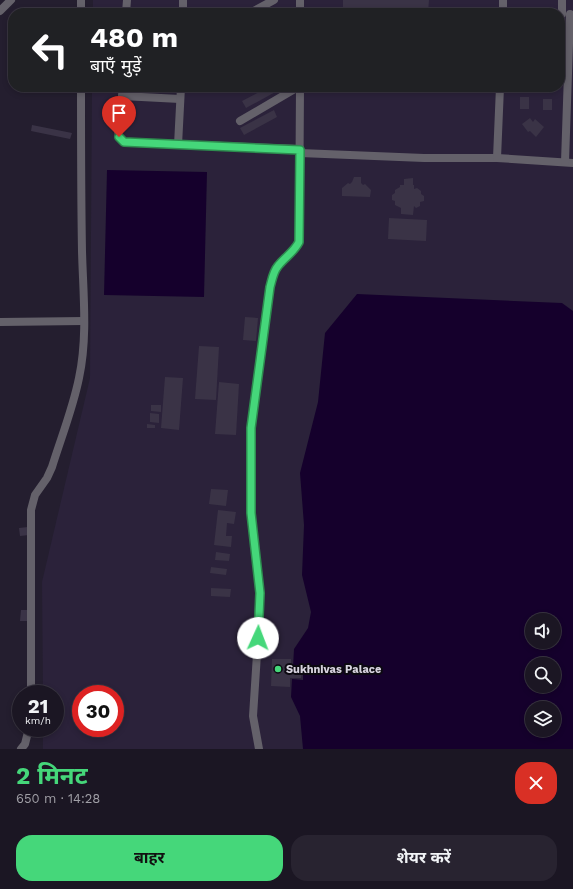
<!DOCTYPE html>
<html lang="hi">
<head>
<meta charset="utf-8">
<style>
	:root { --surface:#1b1623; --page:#282330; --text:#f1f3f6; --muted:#a09fa6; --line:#393541; --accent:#45d77a }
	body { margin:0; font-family:"Work Sans","Noto Sans Devanagari",sans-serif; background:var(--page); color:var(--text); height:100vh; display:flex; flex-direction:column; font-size:15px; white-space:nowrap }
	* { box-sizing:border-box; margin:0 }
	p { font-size:13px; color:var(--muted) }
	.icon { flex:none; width:22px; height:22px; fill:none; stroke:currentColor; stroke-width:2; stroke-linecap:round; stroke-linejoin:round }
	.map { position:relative; height:749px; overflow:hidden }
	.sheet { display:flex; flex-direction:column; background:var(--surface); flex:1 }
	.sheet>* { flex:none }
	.top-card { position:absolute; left:8px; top:8px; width:557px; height:84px; border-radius:16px; box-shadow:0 2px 6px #0003,0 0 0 1px var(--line); background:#202124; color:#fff; overflow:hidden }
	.controls { position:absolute; left:525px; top:613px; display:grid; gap:8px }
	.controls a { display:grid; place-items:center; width:36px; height:36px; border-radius:50%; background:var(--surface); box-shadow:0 2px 6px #0003,0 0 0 1px var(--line); font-size:20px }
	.speed { position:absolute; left:12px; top:685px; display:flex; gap:8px; font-size:20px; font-weight:700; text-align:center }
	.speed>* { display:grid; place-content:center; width:52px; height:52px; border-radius:50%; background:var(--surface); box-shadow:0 2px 6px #0003,0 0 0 1px var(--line); line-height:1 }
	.speed small { font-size:10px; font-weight:400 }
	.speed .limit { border:6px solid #d22; background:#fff; color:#111 }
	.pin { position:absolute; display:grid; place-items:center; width:34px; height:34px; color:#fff; margin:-41px -17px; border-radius:50% 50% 50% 0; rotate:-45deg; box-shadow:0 0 4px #0007 }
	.pin .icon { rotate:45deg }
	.me { position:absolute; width:44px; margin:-22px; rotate:2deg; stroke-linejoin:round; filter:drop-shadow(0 0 3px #0008) }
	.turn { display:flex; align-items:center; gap:14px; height:84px; padding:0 16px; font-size:18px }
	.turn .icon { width:52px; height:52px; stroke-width:2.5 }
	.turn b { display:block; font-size:28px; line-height:34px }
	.round { display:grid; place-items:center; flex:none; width:42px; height:42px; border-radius:16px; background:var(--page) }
	.summary { display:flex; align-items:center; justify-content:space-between; height:68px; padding:0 16px }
	h1 { font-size:24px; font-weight:700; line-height:30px; color:var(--accent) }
	.primary-button { display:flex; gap:8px; margin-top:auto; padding:8px 16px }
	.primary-button a { flex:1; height:46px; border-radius:16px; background:var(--accent); color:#111; font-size:16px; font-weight:700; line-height:46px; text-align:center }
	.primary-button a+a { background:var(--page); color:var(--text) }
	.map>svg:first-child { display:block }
	.built { fill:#2b223a; fill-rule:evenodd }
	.water { fill:#15002c; fill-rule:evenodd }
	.building { fill:#3a3346 }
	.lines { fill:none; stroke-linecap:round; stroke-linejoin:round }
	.minor { stroke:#64616a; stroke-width:8 }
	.route-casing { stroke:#2d8c4f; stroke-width:10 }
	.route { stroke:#45d77a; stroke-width:7 }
	.poi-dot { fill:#45d77a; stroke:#0c0911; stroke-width:1.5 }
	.labels { text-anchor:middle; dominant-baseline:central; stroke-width:4; stroke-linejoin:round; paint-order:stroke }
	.poi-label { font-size:11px; font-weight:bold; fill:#d7d3df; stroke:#0c0911; text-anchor:start }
</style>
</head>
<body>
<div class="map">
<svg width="573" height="749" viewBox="0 0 573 749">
	<rect width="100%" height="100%" fill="#241e2f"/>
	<path class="built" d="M93,0H573V749H43V728H55V694H43L42,582L90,378L92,87H560V13H93ZM532,620H554V642H532ZM532,664H554V686H532ZM81,694H115V728H81ZM532,708H554V730H532Z"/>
	<g class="water">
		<polygon points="107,170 207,172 204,297 104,295"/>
		<path d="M357,294L562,303L573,311V749H303L300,716L291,697L292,679L303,680V669L293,667L294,649L308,628L311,612L302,575L304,525L300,473L318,402L325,333ZM532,620H554V642H532ZM532,664H554V686H532ZM532,708H554V730H532Z"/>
	</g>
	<g class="building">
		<polygon points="343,0 429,0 428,13 354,13 355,7 343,7"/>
		<polygon points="277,7 280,13 266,13"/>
		<polygon points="137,8 171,9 171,13 137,13"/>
		<polygon points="134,87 168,87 168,91 134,89"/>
		<polygon points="269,87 278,87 279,90 246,108 242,101"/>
		<rect x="521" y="87" width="8" height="3"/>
		<rect x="545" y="87" width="9" height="4"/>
		<rect x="520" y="97" width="9" height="12"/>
		<rect x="543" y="99" width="9" height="11"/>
		<polygon points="274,110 277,117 244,135 240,128"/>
		<polygon points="530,118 533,122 535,119 544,127 536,137 530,131 528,132 522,124"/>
		<polygon points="32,125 72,133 70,139 31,131"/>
		<polygon points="354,177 361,177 361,183 363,185 365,184 371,190 370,197 342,196 342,188 348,183 350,184 352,182"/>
		<polygon points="413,178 413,185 414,185 414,189 417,188 421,191 421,194 424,196 424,201 420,202 420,206 416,208 414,206 413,215 401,214 401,208 395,205 395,201 392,200 392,195 395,193 395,190 400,187 400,185 404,185 404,179"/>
		<polygon points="389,218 427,220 426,241 388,239"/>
		<polygon points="245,317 258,318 256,341 243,340"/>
		<polygon points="199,346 219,347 216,400 195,399"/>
		<polygon points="165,377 183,378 179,430 161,428"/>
		<polygon points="219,382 239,384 236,435 215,434"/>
		<polygon points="151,405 161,405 161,412 151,411"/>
		<polygon points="150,413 159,414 159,423 150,422"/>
		<polygon points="147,424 155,425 155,428 147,428"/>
		<polygon points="211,489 228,490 226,506 209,504"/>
		<polygon points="218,510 236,512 234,524 227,523 226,536 232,536 231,547 214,545"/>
		<polygon points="28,527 29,535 20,536 19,528"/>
		<polygon points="216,552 230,554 229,561 215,560"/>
		<polygon points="211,567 227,569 226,575 210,573"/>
		<polygon points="211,588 231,589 230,597 211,596"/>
		<polygon points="21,610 28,610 28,621 20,621"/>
		<polygon points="272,659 291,659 291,669 302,669 301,678 290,678 290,687 271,686"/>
	</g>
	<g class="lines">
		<g class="minor">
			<polyline points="81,0 81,13"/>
			<polyline points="183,0 183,13"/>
			<polyline points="300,0 300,13"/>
			<polyline points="0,11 11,0"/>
			<polyline points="503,11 540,13"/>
			<polyline points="126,13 127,0"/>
			<polyline points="250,13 274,0"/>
			<polyline points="503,13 503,0"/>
			<polyline points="562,14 562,0"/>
			<polyline points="123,87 118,131 119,137 124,142 300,149"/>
			<polyline points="122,96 180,99"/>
			<polyline points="240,121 298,87"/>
			<polyline points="178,145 181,87"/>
			<polyline points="300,153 424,158 497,158 573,163"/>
			<polyline points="497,158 500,87"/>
			<polyline points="565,162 570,14"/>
			<polyline points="0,322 84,321"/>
			<path d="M31,694V510L35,495L47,478L52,467C61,438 73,408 79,378C88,336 83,292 82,251C81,196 81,142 81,87"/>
			<polyline points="21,749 25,744 29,728"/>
			<path d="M259,749L253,716L257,654L260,593L251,513V428L270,287C272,280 273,272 278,266C285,257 294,252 299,242L300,87"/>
		</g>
	</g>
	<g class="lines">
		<defs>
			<path id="route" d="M119,137L124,142L300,150L299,242C294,252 285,257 278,266C273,272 272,280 270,287L251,428V513L260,593L258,638"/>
		</defs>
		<use href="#route" class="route-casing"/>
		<use href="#route" class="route"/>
	</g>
	<circle class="poi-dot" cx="278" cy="669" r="4"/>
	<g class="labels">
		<g class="poi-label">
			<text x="286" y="669">Sukhnivas Palace</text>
		</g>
	</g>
</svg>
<div class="controls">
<a><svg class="icon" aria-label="sound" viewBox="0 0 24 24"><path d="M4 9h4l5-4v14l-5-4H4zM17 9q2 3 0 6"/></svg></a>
<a><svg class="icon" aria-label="search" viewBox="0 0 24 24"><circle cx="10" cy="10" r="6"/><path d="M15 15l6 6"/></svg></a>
<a><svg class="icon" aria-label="layers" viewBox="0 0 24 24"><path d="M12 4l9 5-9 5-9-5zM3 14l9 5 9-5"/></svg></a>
</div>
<div class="speed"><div>21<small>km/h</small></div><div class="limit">30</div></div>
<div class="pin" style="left:119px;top:137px;background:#d93025"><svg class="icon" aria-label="arrive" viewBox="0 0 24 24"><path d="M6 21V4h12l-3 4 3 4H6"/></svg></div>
<svg class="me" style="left:258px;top:638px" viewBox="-20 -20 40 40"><circle r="19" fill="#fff"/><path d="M0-13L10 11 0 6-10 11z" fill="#45d77a"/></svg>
<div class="top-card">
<div class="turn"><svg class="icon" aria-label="left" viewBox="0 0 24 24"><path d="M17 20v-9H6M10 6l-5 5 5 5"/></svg><div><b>480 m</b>बाएँ मुड़ें</div></div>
</div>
</div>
<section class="sheet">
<div class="summary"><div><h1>2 मिनट</h1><p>650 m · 14:28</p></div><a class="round" style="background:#d93025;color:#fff"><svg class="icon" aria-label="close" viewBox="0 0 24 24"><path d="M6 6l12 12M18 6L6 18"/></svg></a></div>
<div class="primary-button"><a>बाहर</a><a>शेयर करें</a></div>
</section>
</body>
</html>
